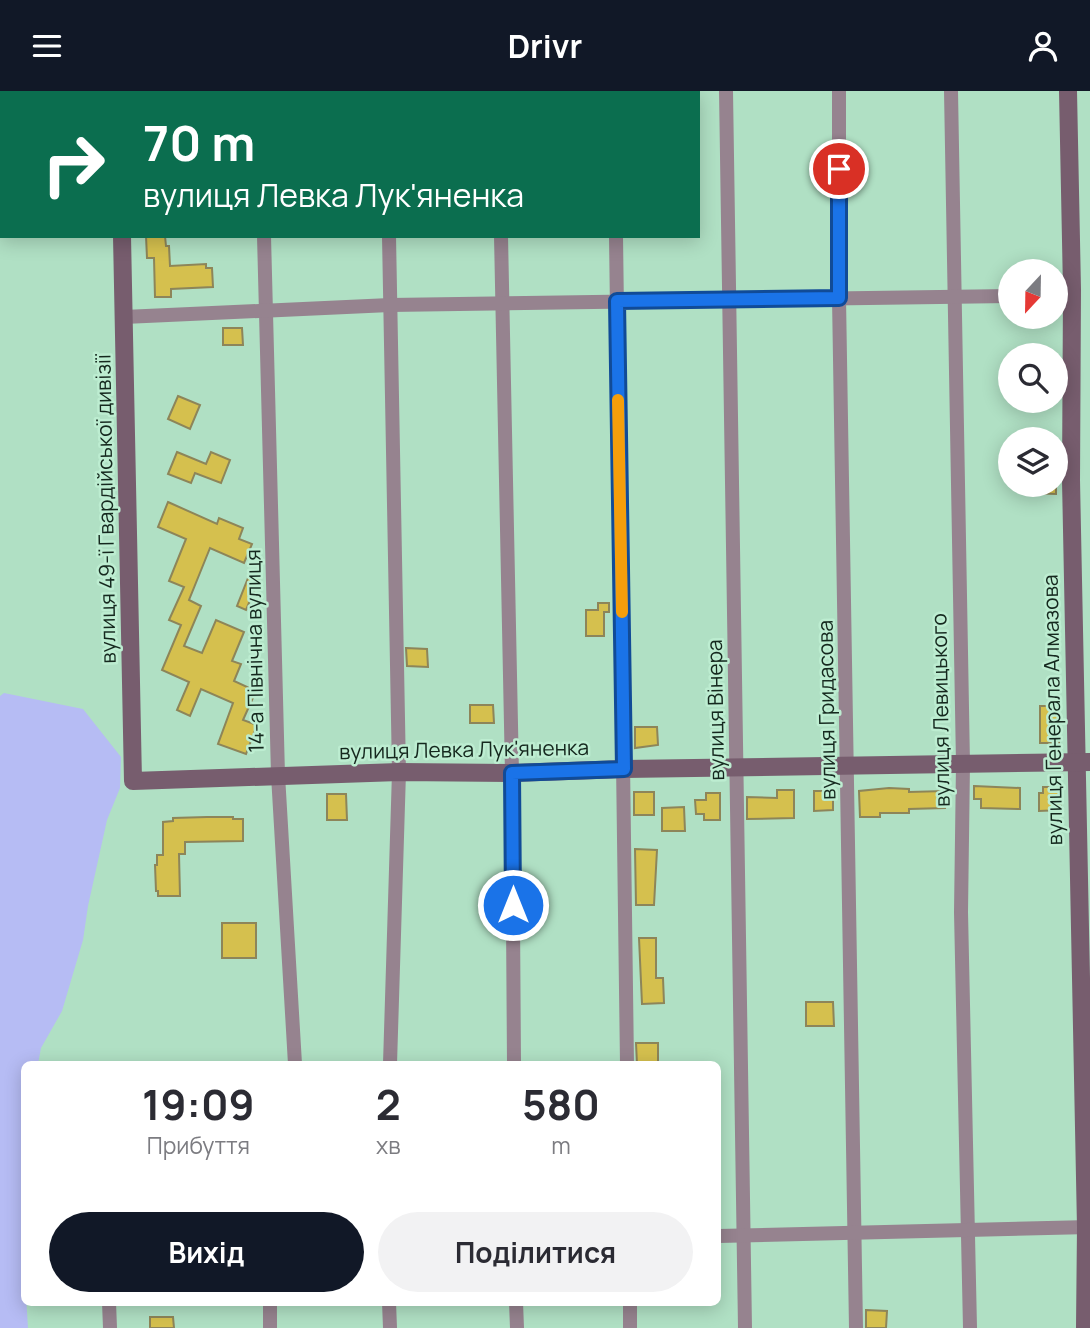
<!DOCTYPE html>
<html lang="uk">
<head>
<meta charset="utf-8">
<style>
	:root { --surface:#fff; --page:#f2f2f3; --text:#2b2b33; --muted:#7c7c81; --accent:#111827 }
	body { margin:0; font-family:Manrope,sans-serif; background:var(--page); color:var(--text); height:100vh; display:flex; flex-direction:column; font-size:26px; white-space:nowrap }
	* { box-sizing:border-box; margin:0 }
	p { font-size:23px; color:var(--muted) }
	.icon { flex:none; width:38px; height:38px; fill:none; stroke:currentColor; stroke-width:2; stroke-linecap:round; stroke-linejoin:round }
	.map { position:relative; flex:1; overflow:hidden }
	.side { position:absolute; left:21px; top:970px; width:700px; height:245px; display:flex; flex-direction:column; background:var(--surface); border-radius:10px; box-shadow:0 4px 18px #0003 }
	.side>* { flex:none }
	.hud { position:absolute; left:0px; top:0px; width:700px; height:147px; box-shadow:0 4px 18px #0003; background:#0b6e4f; color:#fff; overflow:hidden }
	.needle { width:46px; rotate:202deg }
	.tools { position:absolute; left:998px; top:168px; display:grid; gap:14px }
	.tools a { display:grid; place-items:center; width:70px; height:70px; border-radius:50%; background:var(--surface); box-shadow:0 4px 18px #0003; font-size:35px }
	.pin { position:absolute; display:grid; place-items:center; width:60px; height:60px; color:#fff; margin:-30px; border:4px solid #fff; border-radius:50%; box-shadow:0 2px 7px #0007 }
	.me { position:absolute; width:77px; margin:-38px; rotate:0deg; stroke-linejoin:round; filter:drop-shadow(0 0 5px #0008) }
	.turn { display:flex; align-items:center; gap:24px; height:147px; padding:0 28px; font-size:32px }
	.turn .icon { width:91px; height:91px; stroke-width:2.5 }
	.turn b { display:block; font-size:49px; line-height:60px }
	.eta { display:flex; justify-content:space-evenly; align-items:center; height:119px; text-align:center }
	.eta b { font-size:42px; font-weight:700; line-height:49px }
	.button { display:flex; gap:14px; margin-top:auto; padding:14px 28px }
	.button a { flex:1; height:80px; border-radius:42px; background:var(--accent); color:#fff; font-size:28px; font-weight:700; line-height:80px; text-align:center }
	.button a+a { background:var(--page); color:var(--text) }
	header { display:flex; justify-content:space-between; align-items:center; height:91px; padding:0 28px; background:var(--accent); color:#fff; font-size:32px; font-weight:700 }
	.map>svg:first-child { display:block }
	.green { fill:#b6bcf4 }
	.building { fill:#d5c04e; stroke:#8d8559; stroke-width:2 }
	.lines { fill:none; stroke-linecap:round; stroke-linejoin:round }
	.street { stroke:#96838f; stroke-width:14 }
	.secondary { stroke:#775d6e; stroke-width:18 }
	.route-casing { stroke:#114b97; stroke-width:18 }
	.route { stroke:#1a73e8; stroke-width:12 }
	.slow { stroke:#f59e0b; stroke-width:12 }
	.labels { text-anchor:middle; dominant-baseline:central; stroke-width:5; stroke-linejoin:round; paint-order:stroke }
	.street-label { font-size:21px; fill:#15281e; stroke:#bdedd1 }
</style>
</head>
<body>
<header><svg class="icon" aria-label="menu" viewBox="0 0 24 24"><path d="M4 6h16M4 12h16M4 18h16"/></svg>Drivr<svg class="icon" aria-label="person" viewBox="0 0 24 24"><circle cx="12" cy="8" r="4"/><path d="M4 21q1-7 8-7t8 7"/></svg></header>
<div class="map">
<svg width="1090" height="1237" viewBox="0 0 1090 1237">
	<rect width="100%" height="100%" fill="#b0e0c4"/>
	<polygon class="green" points="4,602 83,618 121,666 120,697 107,729 88,815 83,849 62,920 41,957 38,973 24,973 23,1154 28,1237 0,1237 0,605"/>
	<g class="building">
		<polygon points="146,145 165,145 166,155 169,155 170,175 206,173 206,177 212,177 213,196 171,198 171,206 155,206 154,167 147,167"/>
		<polygon points="223,237 242,237 243,254 223,254"/>
		<polygon points="178,305 200,314 190,338 168,328"/>
		<polygon points="177,361 206,373 211,361 230,369 221,392 195,382 191,392 168,383"/>
		<polygon points="1028,394 1056,394 1056,403 1028,402"/>
		<polygon points="168,411 217,433 219,427 243,437 239,448 252,453 244,472 210,457 189,509 201,515 184,555 202,562 216,529 244,541 232,570 241,573 234,590 256,600 243,629 257,634 246,663 218,653 233,612 201,598 190,625 177,619 189,591 162,579 181,534 169,529 184,496 169,490 186,448 158,436"/>
		<polygon points="250,482 260,486 246,519 237,515"/>
		<polygon points="598,512 609,512 609,521 604,521 604,545 586,545 586,519 598,519"/>
		<polygon points="406,557 427,558 428,576 407,575"/>
		<polygon points="470,614 493,614 494,632 470,632"/>
		<rect x="1040" y="615" width="19" height="37"/>
		<polygon points="635,636 657,636 658,654 635,657"/>
		<polygon points="974,695 1020,697 1020,718 981,717 981,708 974,708"/>
		<polygon points="1043,696 1060,696 1061,719 1039,720 1039,702 1043,702"/>
		<polygon points="889,697 909,698 909,701 945,700 945,717 909,718 909,722 880,722 880,726 860,726 859,700"/>
		<polygon points="777,699 794,699 794,727 747,728 747,706 777,707"/>
		<polygon points="814,700 833,700 833,719 814,720"/>
		<rect x="634" y="701" width="20" height="23"/>
		<polygon points="706,702 720,702 720,729 704,729 704,723 696,723 695,709 706,709"/>
		<polygon points="327,703 346,703 347,729 327,729"/>
		<polygon points="684,716 685,740 662,740 662,717"/>
		<polygon points="207,726 233,726 233,728 243,728 243,750 185,751 185,763 179,763 180,805 158,805 158,800 156,800 155,774 157,774 157,764 163,764 163,731 173,730 173,727"/>
		<polygon points="635,758 657,759 654,814 636,814"/>
		<rect x="222" y="832" width="34" height="35"/>
		<polygon points="639,847 656,847 656,887 663,887 664,912 642,913"/>
		<polygon points="806,911 833,911 834,935 806,935"/>
		<polygon points="636,952 658,952 658,973 637,973"/>
		<polygon points="866,1219 887,1220 886,1237 866,1237"/>
		<polygon points="150,1226 173,1226 174,1237 150,1237"/>
	</g>
	<g class="lines">
		<g class="street">
			<polyline points="258,0 258,2"/>
			<polyline points="386,0 386,2"/>
			<polyline points="498,0 498,2"/>
			<polyline points="613,0 613,2"/>
			<polyline points="726,0 745,1237"/>
			<polyline points="839,0 839,207 856,1237"/>
			<polyline points="951,0 963,673 961,821 970,1237"/>
			<polyline points="264,145 278,684 295,973"/>
			<polyline points="389,145 399,681 390,973"/>
			<polyline points="501,145 512,682 514,973"/>
			<polyline points="616,145 627,973"/>
			<polyline points="1055,204 1072,204"/>
			<polyline points="124,226 390,214 1010,205"/>
			<polyline points="718,1145 1090,1136"/>
			<polyline points="109,1211 110,1237"/>
			<polyline points="270,1211 270,1237"/>
			<polyline points="389,1211 390,1237"/>
			<polyline points="516,1211 517,1237"/>
			<polyline points="630,1211 630,1237"/>
		</g>
		<g class="secondary">
			<polyline points="119,0 119,2"/>
			<polyline points="1068,0 1072,199 1071,389 1086,1136 1085,1237"/>
			<polyline points="122,145 133,690 399,681 512,682 624,678 1090,671"/>
		</g>
	</g>
	<g class="lines">
		<defs>
			<polyline id="route" points="513,814 512,682 624,678 617,210 839,207 839,78"/>
		</defs>
		<use href="#route" class="route-casing"/>
		<use href="#route" class="route"/>
		<polyline class="slow" points="618,309 622,521"/>
	</g>
	<g class="labels">
		<g class="street-label">
			<text transform="translate(105 418) rotate(-91)">вулиця 49-ї Гвардійської дивізії</text>
			<text transform="translate(254 560) rotate(-91)">14-а Північна вулиця</text>
			<text transform="translate(715 619) rotate(-91)">вулиця Вінера</text>
			<text transform="translate(826 619) rotate(-91)">вулиця Гридасова</text>
			<text transform="translate(940 619) rotate(-91)">вулиця Левицького</text>
			<text transform="translate(1052 619) rotate(-91)">вулиця Генерала Алмазова</text>
			<text transform="translate(464 658) rotate(-1)">вулиця Левка Лук'яненка</text>
		</g>
	</g>
</svg>
<div class="tools">
<a><svg class="needle" viewBox="-14 -14 28 28"><path d="M0-13l5 13h-10z" fill="#e53935"/><path d="M0 13l5-13h-10z" fill="#7c7c81"/></svg></a>
<a><svg class="icon" aria-label="search" viewBox="0 0 24 24"><circle cx="10" cy="10" r="6"/><path d="M15 15l6 6"/></svg></a>
<a><svg class="icon" aria-label="layers" viewBox="0 0 24 24"><path d="M12 4l9 5-9 5-9-5zM3 14l9 5 9-5"/></svg></a>
</div>
<div class="pin" style="left:839px;top:78px;background:#d93025"><svg class="icon" aria-label="arrive" viewBox="0 0 24 24"><path d="M6 21V4h12l-3 4 3 4H6"/></svg></div>
<svg class="me" style="left:513px;top:814px" viewBox="-20 -20 40 40"><circle r="17" fill="#1a73e8" stroke="#fff" stroke-width="3"/><path d="M0-11L8 9 0 5-8 9z" fill="#fff"/></svg>
<div class="hud">
<div class="turn"><svg class="icon" aria-label="right" viewBox="0 0 24 24"><path d="M7 20v-9h11M14 6l5 5-5 5"/></svg><div><b>70 m</b>вулиця Левка Лук'яненка</div></div>
</div>
<section class="side">
<div class="eta">
<div><b>19:09</b><p>Прибуття</p></div>
<div><b>2</b><p>хв</p></div>
<div><b>580</b><p>m</p></div>
</div>
<div class="button"><a>Вихід</a><a>Поділитися</a></div>
</section>
</div>
</body>
</html>
